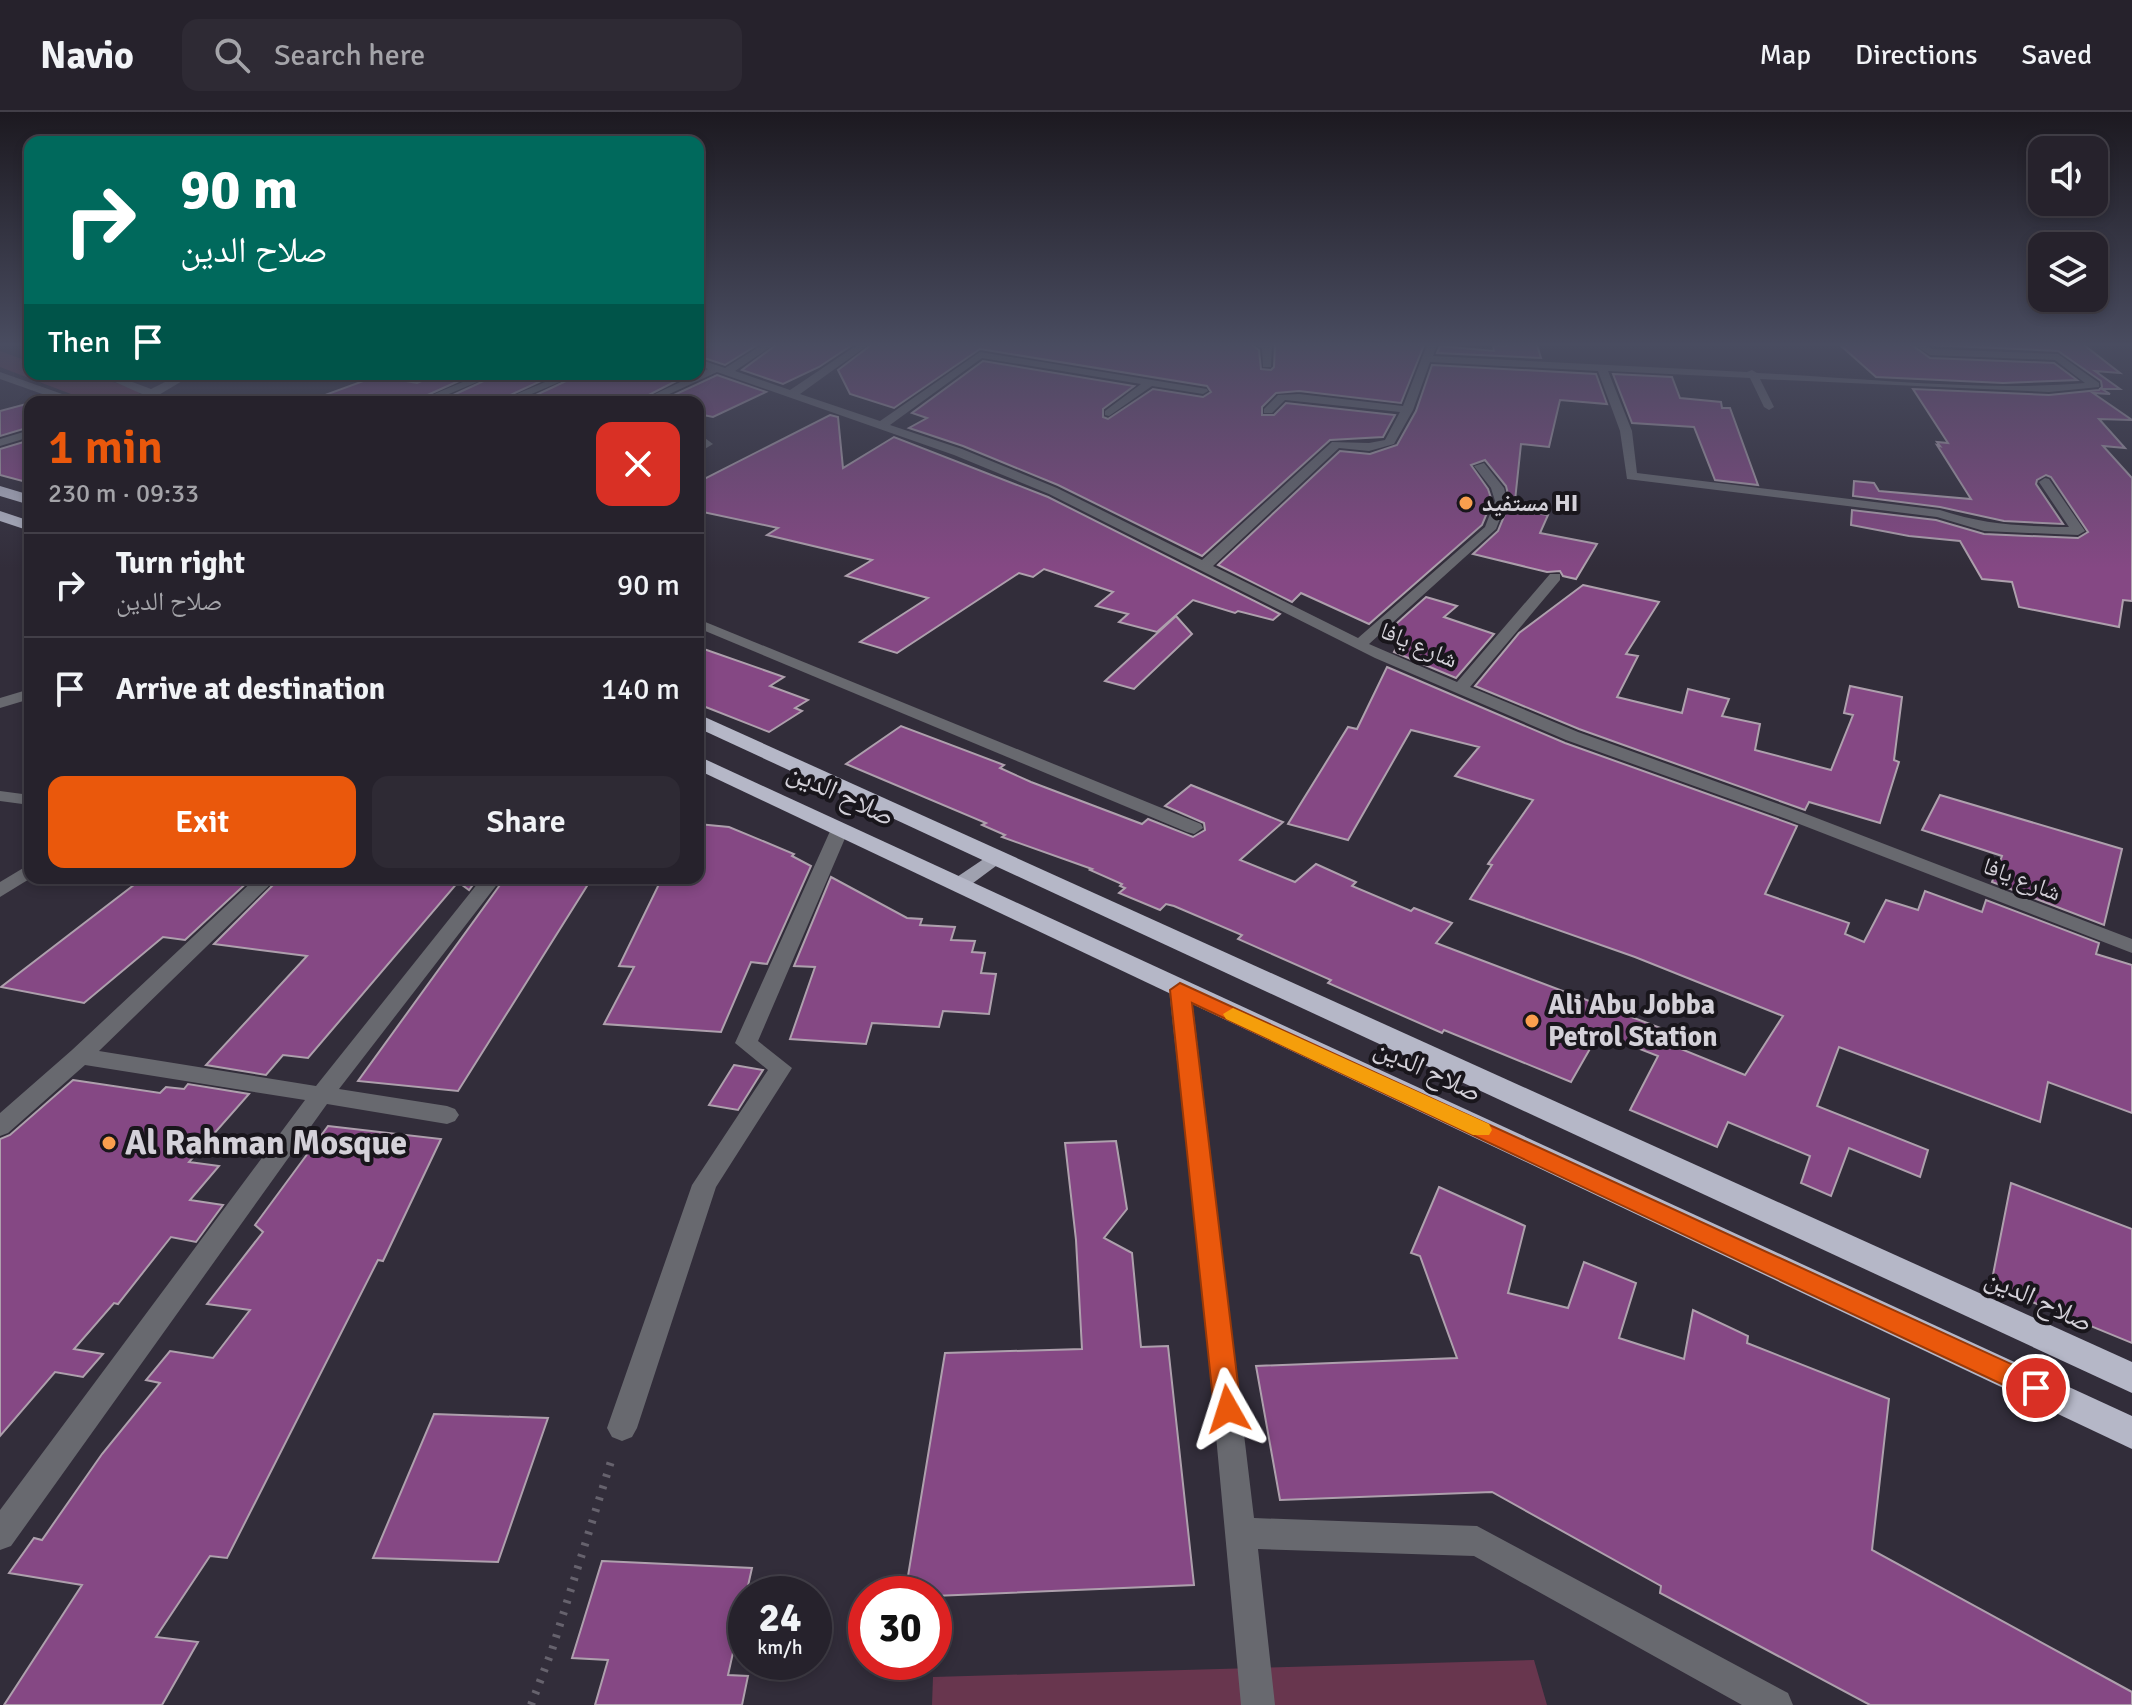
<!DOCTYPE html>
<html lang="en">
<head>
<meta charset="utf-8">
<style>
	:root { --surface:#26222c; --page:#2e2a34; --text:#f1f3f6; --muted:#a4a4a9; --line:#423f48; --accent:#ea580c }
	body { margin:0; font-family:Signika,"Noto Naskh Arabic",sans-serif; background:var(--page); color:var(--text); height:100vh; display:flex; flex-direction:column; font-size:30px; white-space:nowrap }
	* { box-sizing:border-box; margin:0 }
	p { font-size:26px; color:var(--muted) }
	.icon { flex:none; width:44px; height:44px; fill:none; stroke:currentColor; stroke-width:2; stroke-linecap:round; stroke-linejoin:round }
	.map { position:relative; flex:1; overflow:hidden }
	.drawer { position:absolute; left:24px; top:284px; width:680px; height:488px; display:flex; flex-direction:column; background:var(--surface); border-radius:16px; box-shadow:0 4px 12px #0003,0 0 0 2px var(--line) }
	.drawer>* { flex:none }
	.banner { position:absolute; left:24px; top:24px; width:680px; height:244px; border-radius:16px; box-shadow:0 4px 12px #0003,0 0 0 2px var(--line); background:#00695c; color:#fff; overflow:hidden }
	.controls { position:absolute; left:2028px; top:24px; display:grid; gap:16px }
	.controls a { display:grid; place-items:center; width:80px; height:80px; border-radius:16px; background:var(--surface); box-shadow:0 4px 12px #0003,0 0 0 2px var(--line); font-size:40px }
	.speed { position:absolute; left:728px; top:1464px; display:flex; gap:16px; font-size:40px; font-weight:700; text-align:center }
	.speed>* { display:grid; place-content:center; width:104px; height:104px; border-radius:50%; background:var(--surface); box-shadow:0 4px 12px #0003,0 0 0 2px var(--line); line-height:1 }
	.speed small { font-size:20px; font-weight:400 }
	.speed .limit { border:12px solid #d22; background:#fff; color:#111 }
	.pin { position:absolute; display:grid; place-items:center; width:68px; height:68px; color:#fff; margin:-34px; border:4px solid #fff; border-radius:50%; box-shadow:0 2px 8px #0007 }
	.me { position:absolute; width:88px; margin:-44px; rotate:354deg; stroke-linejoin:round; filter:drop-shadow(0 0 6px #0008) }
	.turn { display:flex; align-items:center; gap:28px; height:168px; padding:0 24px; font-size:36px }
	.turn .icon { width:104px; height:104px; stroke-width:2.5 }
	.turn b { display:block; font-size:56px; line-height:68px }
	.then { display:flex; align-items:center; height:76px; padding:0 24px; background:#0003; gap:16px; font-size:30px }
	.round { display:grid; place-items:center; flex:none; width:84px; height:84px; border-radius:16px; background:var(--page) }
	.overview { display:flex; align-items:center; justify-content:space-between; height:136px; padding:0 24px }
	h1 { font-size:48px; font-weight:600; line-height:60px; color:var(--accent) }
	.button { display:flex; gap:16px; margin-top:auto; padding:16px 24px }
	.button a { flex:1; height:92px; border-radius:16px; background:var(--accent); color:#fff; font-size:32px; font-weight:600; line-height:92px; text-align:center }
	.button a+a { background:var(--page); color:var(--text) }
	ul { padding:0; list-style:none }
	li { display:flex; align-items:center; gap:24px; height:104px; padding:0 24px; border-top:2px solid var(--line) }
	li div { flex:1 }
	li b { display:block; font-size:30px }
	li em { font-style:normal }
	header { display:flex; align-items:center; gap:48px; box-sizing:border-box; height:112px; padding:0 40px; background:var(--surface); border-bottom:2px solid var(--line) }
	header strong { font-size:38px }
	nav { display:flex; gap:44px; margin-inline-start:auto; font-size:28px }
	.search { width:560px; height:72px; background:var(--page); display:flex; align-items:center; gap:20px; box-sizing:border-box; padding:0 28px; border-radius:16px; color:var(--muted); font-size:30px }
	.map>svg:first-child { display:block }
	.green { fill:#68364e }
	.building { fill:#854884; stroke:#aea0ad; stroke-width:2 }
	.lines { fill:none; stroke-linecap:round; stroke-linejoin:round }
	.path { stroke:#66626d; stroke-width:8; stroke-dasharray:3 9; stroke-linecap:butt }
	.minor { fill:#68696f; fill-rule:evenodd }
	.major { fill:#9fa1af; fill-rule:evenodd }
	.highway { fill:#b5b7c7; fill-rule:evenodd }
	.route { fill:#ea580c; stroke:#983908; stroke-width:2 }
	.slow { fill:#f59e0b }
	.poi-dot { fill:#fa9f4e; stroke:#19161c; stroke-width:3 }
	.labels { text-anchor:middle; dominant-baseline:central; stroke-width:8; stroke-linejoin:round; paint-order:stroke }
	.far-poi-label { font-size:24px; font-weight:bold; fill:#d4d1d9; stroke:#19161c; text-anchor:start }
	.far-street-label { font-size:24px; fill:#d4d1d9; stroke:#19161c }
	.street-label { font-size:28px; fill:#d4d1d9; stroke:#19161c }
	.poi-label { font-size:28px; font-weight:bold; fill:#d4d1d9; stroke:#19161c; text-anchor:start }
	.near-poi-label { font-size:34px; font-weight:bold; fill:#d4d1d9; stroke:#19161c; text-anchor:start }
</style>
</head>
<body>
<header>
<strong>Navio</strong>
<div class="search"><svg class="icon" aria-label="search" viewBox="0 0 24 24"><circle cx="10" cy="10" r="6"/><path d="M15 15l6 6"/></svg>Search here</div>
<nav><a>Map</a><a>Directions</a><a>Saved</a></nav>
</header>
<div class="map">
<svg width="2132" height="1593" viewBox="0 0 2132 1593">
	<rect width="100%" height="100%" fill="#322d3a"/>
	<g class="green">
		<polygon points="0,239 30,250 30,262 88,262 144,280 117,290 92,290 0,255"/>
		<polygon points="1534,1548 1547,1593 932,1593 933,1565"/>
	</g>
	<g class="building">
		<polygon points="710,233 757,233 725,253 698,244 698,240"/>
		<polygon points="776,233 852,233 819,255 783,272 742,258"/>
		<polygon points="871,233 1252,233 1259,238 1261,257 1271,258 1274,255 1275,233 1424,233 1401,291 1299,279 1276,281 1262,295 1262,303 1274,303 1286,291 1395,303 1383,325 1330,328 1202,444 1058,373 963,334 909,316 927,306 912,301 983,249 1134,274 1103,297 1103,305 1108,307 1153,277 1203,285 1211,280 1207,274 980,237 894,296 850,282 838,258"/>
		<polygon points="1509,233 1537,233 1541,246 1437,241 1440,234 1494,239 1493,234"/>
		<polygon points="1840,233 1912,233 1930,246 2054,251 2077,268 2003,271 1876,265"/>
		<polygon points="1931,233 2084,233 2120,261 2095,259 2120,277 2102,277 2110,282 2093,281 2132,308 2099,307 2125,336 2103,334 2132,366 2132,489 2123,488 2119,515 2019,495 2012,470 1982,467 1960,429 1909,424 1851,413 1852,398 1936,408 1984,422 2078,426 2088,420 2051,365 2046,363 2037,368 2036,372 2063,412 2004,409 1940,395 1853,384 1854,369 1874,371 1879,379 1971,387 1937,333 1940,334 1937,330 1948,331 1913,277 2049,283 2099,278 2102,275 2101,269 2058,239"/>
		<polygon points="1432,253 1596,262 1607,292 1560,288 1549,335 1521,332 1514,398 1548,403 1540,421 1597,432 1576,467 1563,464 1560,459 1547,460 1473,442 1498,419 1510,390 1506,374 1485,348 1471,353 1488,377 1492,389 1482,413 1369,512 1301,481 1292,490 1218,453 1340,339 1370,342 1397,333 1416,299"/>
		<polygon points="499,262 556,262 495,290 438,290"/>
		<polygon points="581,262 690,262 635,290 521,290"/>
		<polygon points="1613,262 1672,265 1680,286 1721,290 1722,296 1730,296 1758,373 1715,368 1694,315 1632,311"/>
		<polygon points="436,263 461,268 412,290 315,290 314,287 377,264 417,271"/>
		<polygon points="717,263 766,280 713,305 698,302 698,290 659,290"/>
		<polygon points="30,291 30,315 0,324 0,299"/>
		<polygon points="830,303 838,305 843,356 894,325 1048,385 1280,502 1273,508 1238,499 1235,501 1193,488 1157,520 1119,510 1128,502 1096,494 1113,480 1044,457 1033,465 1019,461 897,541 860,530 928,486 846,464 872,448 767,423 778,416 698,399 698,370"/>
		<polygon points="30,328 30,371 0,363 0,337"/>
		<polygon points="1583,473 1659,490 1626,542 1638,544 1617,585 1682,601 1688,577 1729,587 1722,604 1760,612 1755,638 1831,658 1853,603 1844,601 1850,574 1902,585 1894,648 1899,650 1880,711 1809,690 1805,698 1579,617 1475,574 1519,521"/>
		<polygon points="1426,485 1457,494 1444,505 1494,522 1456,566 1394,540 1401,527 1387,520"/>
		<polygon points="1176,504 1192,522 1134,577 1105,569"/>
		<polygon points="698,535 784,565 770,574 808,588 795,596 802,599 769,620 698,592"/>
		<polygon points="1387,555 1565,631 1797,714 1765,782 1849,811 1845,822 1864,830 1886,788 1918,798 1925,779 1982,800 1986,788 2099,831 2096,842 2132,853 2132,1001 2048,970 2040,1010 1839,935 1817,994 1928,1038 1920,1065 1849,1036 1831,1084 1801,1071 1810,1044 1728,1010 1717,1035 1630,998 1658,944 1599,921 1571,970 1444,918 1442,921 1328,871 1331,868 1238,827 1242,823 1174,794 1166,792 1160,798 1119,781 1125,776 1120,774 1122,772 1090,758 1092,757 1002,725 1005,723 982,713 986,711 846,652 901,614 1004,653 1000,656 1031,670 1142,712 1148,707 1193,725 1205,718 1204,711 1165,694 1191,673 1283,710 1240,748 1295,770 1316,752 1356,770 1352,774 1411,799 1414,796 1452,811 1436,831 1687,926 1681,937 1745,963 1783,904 1635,845 1470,787 1492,753 1488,752 1533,688 1455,664 1479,635 1411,618 1348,728 1288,712 1348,615 1357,617"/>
		<polygon points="1940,683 2122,737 2104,813 1992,770 2002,744 1922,718"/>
		<polygon points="698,712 729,715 794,742 792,744 811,754 767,852 751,850 721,920 604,912 634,855 619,854 662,766 698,766"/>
		<polygon points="831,765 907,806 922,807 920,813 955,815 951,828 975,829 972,840 985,841 981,861 996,862 989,902 943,899 939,915 872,911 866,932 790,927 815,855 794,854"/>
		<polygon points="143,766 252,766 185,828 163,825 84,891 1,875"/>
		<polygon points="280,766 478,766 469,778 458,770 308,946 283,943 266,963 206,953 307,844 214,832"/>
		<polygon points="505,766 592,766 458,979 358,969"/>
		<polygon points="734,953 763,958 738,998 709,993"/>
		<polygon points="73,968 160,981 166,975 184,977 188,972 249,982 189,1050 219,1054 190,1088 223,1093 196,1130 171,1125 118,1192 114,1191 74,1237 103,1242 83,1265 55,1260 0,1324 0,1027 10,1023"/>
		<polygon points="328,1014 441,1027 383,1149 378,1148 227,1446 210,1444 156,1525 198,1530 162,1593 4,1593 82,1473 9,1461 34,1426 42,1428 102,1342 160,1271 146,1268 170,1239 213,1246 250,1198 207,1192 263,1120 255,1113"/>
		<polygon points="1116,1029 1127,1097 1104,1126 1132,1141 1141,1235 1168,1234 1194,1473 934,1484 905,1482 945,1241 1082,1237 1076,1128 1065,1031"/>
		<polygon points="2011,1071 2132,1117 2132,1231 1991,1173"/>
		<polygon points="1439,1075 1525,1114 1508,1181 1568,1196 1584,1150 1636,1171 1619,1226 1684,1247 1693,1198 1748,1224 1747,1231 1889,1287 1872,1438 2132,1580 2132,1593 1870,1593 1660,1481 1661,1474 1492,1380 1280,1388 1256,1254 1457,1246 1420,1144 1411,1141"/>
		<polygon points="434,1302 548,1306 498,1450 373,1446"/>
		<polygon points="602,1449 752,1456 728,1563 748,1564 742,1593 595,1593 608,1548 572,1546"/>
	</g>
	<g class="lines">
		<polyline class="path" points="531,1593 552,1538 613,1343"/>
		<g class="minor">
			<polygon points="21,233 30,233 30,237 23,235"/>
			<path d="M762,233H773L735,259L790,278L857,233H868L800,282L880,309L980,240L1207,277L1208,279L1203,282L1152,274L1109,304L1105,303V299L1141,272L982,246L890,313L962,337L1057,376L1202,448L1332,330L1369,331L1385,328L1400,300L1285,288L1272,301H1264V297L1278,283L1299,282L1403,294L1427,233H1437L1433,244L1747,260L1752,258L1757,261C1865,266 1977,280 2085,271L2055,248L1930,243L1915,233H1926L1932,237L2058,242L2099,271V275L2049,280L1760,267L1774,295L1769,298L1764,295L1750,266L1608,259L1632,319L1637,361L1940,398C1985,413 2021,414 2069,415L2039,370L2045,366L2049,367L2085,419L2078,423L1984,419L1937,405L1627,367L1620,319L1598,259L1430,250L1413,298L1394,332L1369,339L1339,336L1213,454L1358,526L1485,415L1495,389L1491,376L1474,354L1484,351L1504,376L1507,389L1496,417L1369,532L1457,570L1550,462H1560V468L1470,575L1578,620L1801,700L2132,827V841L1789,708L1566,628L1375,546L1049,382L954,343L717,260L652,290H638L708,257L698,253V247L725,256Z"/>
			<polygon points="1255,233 1272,233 1271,255 1263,255 1262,236"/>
			<polygon points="0,260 79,288 80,290 65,290 0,267"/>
			<polygon points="97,262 111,262 151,277 181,262 194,262 157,284 142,290 129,290 142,282"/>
			<polygon points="482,262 496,262 430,290 415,290"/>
			<polygon points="564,262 578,262 513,290 498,290"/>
			<polygon points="30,318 30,325 0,334 0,327"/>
			<polygon points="698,321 713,332 698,341"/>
			<polygon points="698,507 1201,712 1203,716 1194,722 1187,720 698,516"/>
			<polygon points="30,577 30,587 0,596 0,586"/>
			<polygon points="0,679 30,683 30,693 0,689"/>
			<polygon points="840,711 849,717 758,929 792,956 716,1075 637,1316 632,1325 622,1329 612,1325 607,1316 692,1073 768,958 735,931 831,717"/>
			<polygon points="30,752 31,766 0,785 0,770"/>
			<polygon points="256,766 277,766 99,939 316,974 482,766 502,766 339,977 447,994 455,997 459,1003 455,1009 447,1012 327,992 11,1434 0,1438 0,1398 305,988 85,953 8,1021 0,1024 0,1001 72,938"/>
			<polygon points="1180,871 1188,873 1191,878 1254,1406 1477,1414 1788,1581 1793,1593 1742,1593 1474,1444 1258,1437 1275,1593 1241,1593 1202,1173 1169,878 1172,873"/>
		</g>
		<polygon class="major" points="997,738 1007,744 1004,748 965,777 951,777 948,773 951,769"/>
		<g class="highway">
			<polygon points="0,374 30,383 30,393 0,384"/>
			<polygon points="0,399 30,409 30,419 0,409"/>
			<polygon points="698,602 2132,1250 2132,1281 698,616"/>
			<polygon points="698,644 2132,1304 2132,1337 698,658"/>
		</g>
	</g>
	<linearGradient id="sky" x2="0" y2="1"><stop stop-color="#1c1920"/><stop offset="0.51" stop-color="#494c60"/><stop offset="1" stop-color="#494c60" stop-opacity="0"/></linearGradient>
	<rect width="2132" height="456" fill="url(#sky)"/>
	<polygon class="route" points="1180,871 2046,1268 2049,1276 2046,1284 2036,1287 2027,1284 1192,891 1241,1297 1237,1305 1228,1309 1218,1305 1214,1297 1170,878"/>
	<polygon class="slow" points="1233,896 1489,1012 1492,1018 1489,1023 1473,1023 1226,907 1223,902"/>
	<g class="poi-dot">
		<circle cx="1466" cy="391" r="8"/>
		<circle cx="1532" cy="909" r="8"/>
		<circle cx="109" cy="1031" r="8"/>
	</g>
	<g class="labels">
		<g class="far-poi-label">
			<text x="1482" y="391">مستفيد HI</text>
		</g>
		<g class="far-street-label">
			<text transform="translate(1419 533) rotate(23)">شارع يافا</text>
			<text transform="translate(2022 767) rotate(21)">شارع يافا</text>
		</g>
		<g class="street-label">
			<text transform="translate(841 682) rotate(25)">صلاح الدين</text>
			<text transform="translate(1428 958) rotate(25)">صلاح الدين</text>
			<text transform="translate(2039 1188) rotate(25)">صلاح الدين</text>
		</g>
		<g class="poi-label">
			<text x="1548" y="893">Ali Abu Jobba<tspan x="1548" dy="32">Petrol Station</tspan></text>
		</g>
		<g class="near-poi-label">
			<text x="125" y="1031">Al Rahman Mosque</text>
		</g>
	</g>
</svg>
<div class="controls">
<a><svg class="icon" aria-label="sound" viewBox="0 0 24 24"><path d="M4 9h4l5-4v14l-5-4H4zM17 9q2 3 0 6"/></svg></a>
<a><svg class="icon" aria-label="layers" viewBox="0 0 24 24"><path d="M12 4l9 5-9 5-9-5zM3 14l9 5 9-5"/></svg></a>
</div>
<div class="speed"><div>24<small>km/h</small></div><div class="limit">30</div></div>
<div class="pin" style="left:2036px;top:1276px;background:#d93025"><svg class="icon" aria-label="arrive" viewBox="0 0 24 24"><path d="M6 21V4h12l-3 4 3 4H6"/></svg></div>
<svg class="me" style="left:1228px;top:1297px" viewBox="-20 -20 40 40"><path d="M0-17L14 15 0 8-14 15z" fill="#ea580c" stroke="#fff" stroke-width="4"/></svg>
<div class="banner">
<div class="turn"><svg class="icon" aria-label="right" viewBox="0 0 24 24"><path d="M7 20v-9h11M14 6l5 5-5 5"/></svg><div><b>90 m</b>صلاح الدين</div></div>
<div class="then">Then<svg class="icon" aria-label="arrive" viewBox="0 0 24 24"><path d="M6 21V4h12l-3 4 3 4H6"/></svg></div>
</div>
<section class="drawer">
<div class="overview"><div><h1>1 min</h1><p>230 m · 09:33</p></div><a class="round" style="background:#d93025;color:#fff"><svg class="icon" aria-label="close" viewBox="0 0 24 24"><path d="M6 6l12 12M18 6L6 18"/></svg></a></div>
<ul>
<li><svg class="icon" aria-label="right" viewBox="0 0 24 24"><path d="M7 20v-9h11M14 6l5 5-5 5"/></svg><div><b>Turn right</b><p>صلاح الدين</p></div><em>90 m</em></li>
<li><svg class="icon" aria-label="arrive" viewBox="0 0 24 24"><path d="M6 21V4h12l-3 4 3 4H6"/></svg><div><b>Arrive at destination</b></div><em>140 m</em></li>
</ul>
<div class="button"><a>Exit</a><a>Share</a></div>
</section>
</div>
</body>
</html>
